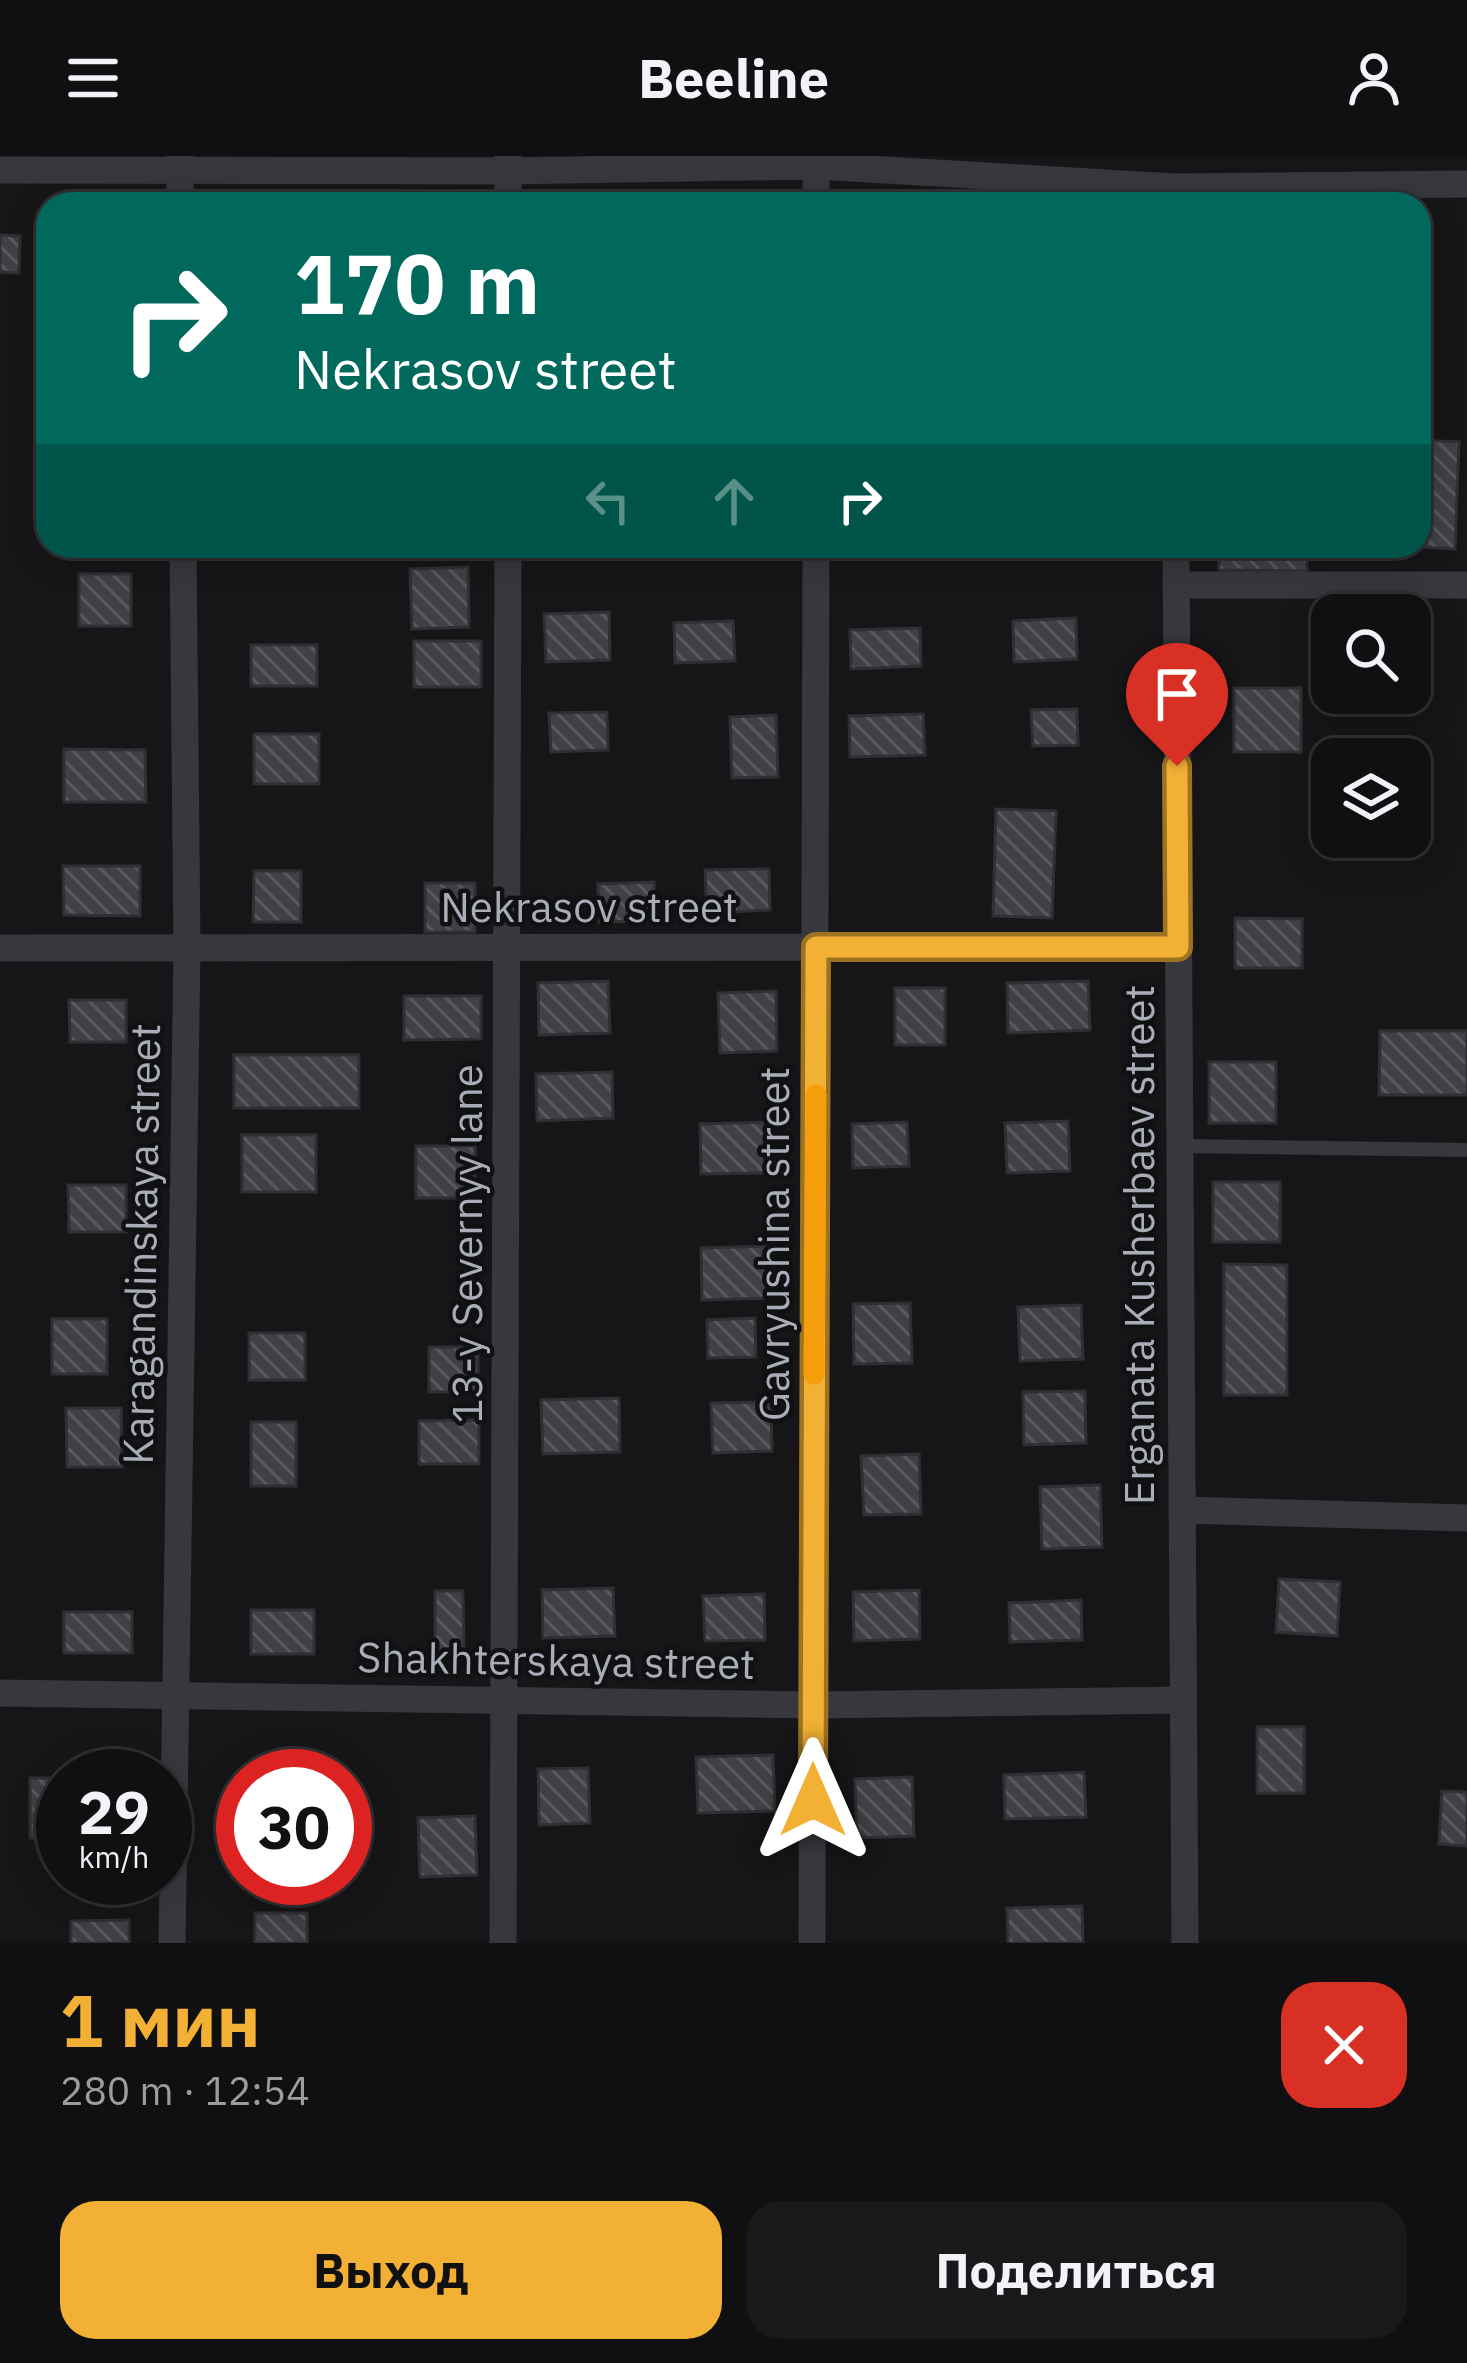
<!DOCTYPE html>
<html lang="ru">
<head>
<meta charset="utf-8">
<style>
	:root { --surface:#101012; --page:#19191b; --text:#f1f3f6; --muted:#9c9d9f; --line:#303032; --accent:#f2b134 }
	body { margin:0; font-family:"IBM Plex Sans",sans-serif; background:var(--page); color:var(--text); height:100vh; display:flex; flex-direction:column; font-size:45px; white-space:nowrap }
	* { box-sizing:border-box; margin:0 }
	p { font-size:39px; color:var(--muted) }
	.icon { flex:none; width:66px; height:66px; fill:none; stroke:currentColor; stroke-width:2; stroke-linecap:round; stroke-linejoin:round }
	.map { position:relative; height:1787px; overflow:hidden }
	.drawer { display:flex; flex-direction:column; background:var(--surface); flex:1 }
	.drawer>* { flex:none }
	.hud { position:absolute; left:36px; top:36px; width:1395px; height:366px; border-radius:36px; box-shadow:0 6px 30px #0003,0 0 0 3px var(--line); background:#00695c; color:#fff; overflow:hidden }
	.tools { position:absolute; left:1311px; top:438px; display:grid; gap:24px }
	.tools a { display:grid; place-items:center; width:120px; height:120px; border-radius:24px; background:var(--surface); box-shadow:0 6px 30px #0003,0 0 0 3px var(--line); font-size:60px }
	.speed { position:absolute; left:36px; top:1593px; display:flex; gap:24px; font-size:60px; font-weight:700; text-align:center }
	.speed>* { display:grid; place-content:center; width:156px; height:156px; border-radius:50%; background:var(--surface); box-shadow:0 6px 30px #0003,0 0 0 3px var(--line); line-height:1 }
	.speed small { font-size:30px; font-weight:400 }
	.speed .limit { border:18px solid #d22; background:#fff; color:#111 }
	.pin { position:absolute; display:grid; place-items:center; width:102px; height:102px; color:#fff; margin:-123px -51px; border-radius:50% 50% 50% 0; rotate:-45deg; box-shadow:0 0 12px #0007 }
	.pin .icon { rotate:45deg }
	.me { position:absolute; width:132px; margin:-66px; rotate:0deg; stroke-linejoin:round; filter:drop-shadow(0 0 9px #0008) }
	.turn { display:flex; align-items:center; gap:42px; height:252px; padding:0 60px; font-size:54px }
	.turn .icon { width:156px; height:156px; stroke-width:2.5 }
	.turn b { display:block; font-size:84px; line-height:102px }
	.lanes { display:flex; align-items:center; height:114px; padding:0 60px; background:#0003; justify-content:center; gap:60px; direction:ltr }
	.lanes .off { opacity:.35 }
	.round { display:grid; place-items:center; flex:none; width:126px; height:126px; border-radius:36px; background:var(--page) }
	.summary { display:flex; align-items:center; justify-content:space-between; height:204px; padding:0 60px }
	h1 { font-size:72px; font-weight:700; line-height:90px; color:var(--accent) }
	.button { display:flex; gap:24px; margin-top:auto; padding:24px 60px }
	.button a { flex:1; height:138px; border-radius:36px; background:var(--accent); color:#111; font-size:48px; font-weight:700; line-height:138px; text-align:center }
	.button a+a { background:var(--page); color:var(--text) }
	header { display:flex; justify-content:space-between; align-items:center; height:156px; padding:0 60px; background:var(--surface); font-size:54px; font-weight:700 }
	.map>svg:first-child { display:block }
	.building { fill:url(#building-back-hatch); stroke:#303034; stroke-width:3 }
	.lines { fill:none; stroke-linecap:round; stroke-linejoin:round }
	.lane { stroke:#37383d; stroke-width:14 }
	.street { stroke:#37383d; stroke-width:27 }
	.route-casing { stroke:#9d7322; stroke-width:30 }
	.route { stroke:#f2b134; stroke-width:21 }
	.slow { stroke:#f59e0b; stroke-width:21 }
	.labels { text-anchor:middle; dominant-baseline:central; stroke-width:9; stroke-linejoin:round; paint-order:stroke }
	.street-label { font-size:42px; fill:#a8adb8; stroke:#111113 }
</style>
</head>
<body>
<header><svg class="icon" aria-label="menu" viewBox="0 0 24 24"><path d="M4 6h16M4 12h16M4 18h16"/></svg>Beeline<svg class="icon" aria-label="person" viewBox="0 0 24 24"><circle cx="12" cy="8" r="4"/><path d="M4 21q1-7 8-7t8 7"/></svg></header>
<div class="map">
<svg width="1467" height="1787" viewBox="0 0 1467 1787">
	<defs>
		<pattern id="building-back-hatch" width="6" height="6" patternUnits="userSpaceOnUse" patternTransform="scale(3)"><rect width="6" height="6" fill="#404145"/><path d="M-1 5l2 2M0 0l6 6M5-1l2 2" fill="none" stroke="#595a5e"/></pattern>
	</defs>
	<rect width="100%" height="100%" fill="#161618"/>
	<g class="building">
		<polygon points="0,79 20,80 19,117 0,116"/>
		<polygon points="1419,284 1459,286 1455,393 1396,390 1419,390"/>
		<polygon points="1219,390 1306,390 1307,415 1219,414"/>
		<polygon points="468,411 469,471 412,473 410,413"/>
		<rect x="79" y="418" width="52" height="52"/>
		<polygon points="609,456 610,504 546,506 544,458"/>
		<polygon points="1076,462 1077,503 1014,506 1013,465"/>
		<polygon points="733,465 735,505 675,507 674,467"/>
		<polygon points="920,472 921,510 851,513 850,474"/>
		<rect x="414" y="485" width="67" height="46"/>
		<rect x="251" y="489" width="66" height="41"/>
		<rect x="1234" y="532" width="67" height="64"/>
		<polygon points="1077,553 1078,589 1033,590 1031,554"/>
		<polygon points="607,556 608,594 551,596 549,557"/>
		<polygon points="923,558 925,599 850,601 849,560"/>
		<polygon points="776,559 778,621 732,622 730,561"/>
		<rect x="254" y="578" width="65" height="50"/>
		<polygon points="64,593 145,594 146,646 64,646"/>
		<polygon points="996,653 1056,655 1052,762 993,760"/>
		<polygon points="63,710 140,710 140,760 64,759"/>
		<polygon points="769,713 770,754 707,757 705,714"/>
		<polygon points="254,715 301,715 301,766 253,766"/>
		<polygon points="654,726 656,765 599,766 598,728"/>
		<rect x="425" y="727" width="50" height="49"/>
		<polygon points="1235,762 1302,763 1302,812 1235,812"/>
		<polygon points="608,825 610,877 539,879 538,827"/>
		<polygon points="1088,825 1090,874 1008,877 1007,827"/>
		<rect x="895" y="832" width="50" height="57"/>
		<polygon points="776,835 777,895 720,897 718,837"/>
		<polygon points="404,840 481,840 481,883 404,884"/>
		<polygon points="69,844 126,844 126,886 70,886"/>
		<polygon points="1380,875 1467,875 1467,939 1379,939"/>
		<rect x="234" y="899" width="125" height="53"/>
		<rect x="1209" y="906" width="67" height="61"/>
		<polygon points="612,916 613,962 537,965 536,918"/>
		<polygon points="1068,965 1070,1015 1007,1017 1005,967"/>
		<polygon points="770,966 771,1017 701,1018 700,968"/>
		<polygon points="907,966 909,1010 853,1012 852,968"/>
		<rect x="242" y="979" width="74" height="57"/>
		<rect x="416" y="990" width="59" height="52"/>
		<rect x="1213" y="1026" width="67" height="60"/>
		<polygon points="68,1029 126,1029 126,1076 69,1076"/>
		<polygon points="769,1090 770,1142 702,1144 701,1092"/>
		<polygon points="1224,1108 1287,1109 1287,1239 1224,1239"/>
		<polygon points="910,1147 912,1207 854,1208 853,1148"/>
		<polygon points="1081,1149 1083,1203 1020,1205 1018,1151"/>
		<polygon points="755,1162 756,1201 708,1202 707,1164"/>
		<rect x="52" y="1163" width="55" height="55"/>
		<rect x="249" y="1177" width="56" height="47"/>
		<rect x="429" y="1191" width="49" height="45"/>
		<polygon points="1085,1235 1086,1287 1024,1289 1023,1236"/>
		<polygon points="619,1242 620,1296 543,1298 541,1244"/>
		<polygon points="771,1246 772,1295 713,1297 711,1247"/>
		<polygon points="66,1252 121,1252 122,1311 67,1311"/>
		<polygon points="479,1264 479,1308 419,1308 419,1265"/>
		<rect x="251" y="1266" width="45" height="64"/>
		<polygon points="919,1298 921,1358 864,1359 861,1300"/>
		<polygon points="1100,1329 1102,1391 1042,1393 1040,1331"/>
		<polygon points="1279,1423 1340,1426 1337,1480 1276,1476"/>
		<polygon points="613,1432 615,1480 543,1482 542,1434"/>
		<polygon points="919,1434 920,1483 854,1485 853,1436"/>
		<polygon points="435,1435 463,1435 464,1500 435,1501"/>
		<polygon points="764,1438 765,1484 705,1485 703,1440"/>
		<polygon points="1081,1444 1082,1484 1010,1486 1009,1447"/>
		<rect x="251" y="1454" width="63" height="44"/>
		<rect x="64" y="1456" width="68" height="41"/>
		<rect x="1257" y="1571" width="47" height="66"/>
		<polygon points="773,1599 775,1655 698,1657 696,1601"/>
		<polygon points="588,1612 590,1667 539,1669 538,1613"/>
		<polygon points="1084,1616 1086,1661 1005,1663 1004,1619"/>
		<polygon points="912,1621 914,1680 857,1682 855,1623"/>
		<rect x="30" y="1622" width="33" height="60"/>
		<polygon points="1442,1635 1467,1636 1467,1690 1439,1688"/>
		<polygon points="475,1660 477,1719 420,1721 418,1662"/>
		<polygon points="1082,1750 1083,1787 1008,1787 1007,1752"/>
		<rect x="255" y="1757" width="52" height="30"/>
		<polygon points="129,1764 129,1787 71,1787 71,1765"/>
	</g>
	<g class="lines">
		<polyline class="lane" points="1180,990 1467,994"/>
		<g class="street">
			<polyline points="180,0 180,48"/>
			<polyline points="508,0 508,48"/>
			<polyline points="816,0 816,48"/>
			<polyline points="0,14 508,15 816,10 1176,31 1467,28"/>
			<polyline points="1176,390 1185,1787"/>
			<polyline points="1176,429 1467,429"/>
			<polyline points="0,792 1178,791"/>
			<polyline points="1182,1354 1467,1362"/>
			<polyline points="0,1537 813,1549 1183,1544"/>
			<polyline points="172,1787 187,792 183,390"/>
			<polyline points="503,1787 508,390"/>
			<polyline points="812,1787 816,390"/>
		</g>
	</g>
	<g class="lines">
		<defs>
			<polyline id="route" points="813,1644 816,791 1178,791 1177,610"/>
		</defs>
		<use href="#route" class="route-casing"/>
		<use href="#route" class="route"/>
		<polyline class="slow" points="814,1218 816,939"/>
	</g>
	<g class="labels">
		<g class="street-label">
			<text x="589" y="750">Nekrasov street</text>
			<text transform="translate(141 1088) rotate(-89)">Karagandinskaya street</text>
			<text transform="translate(466 1088) rotate(-90)">13-y Severnyy lane</text>
			<text transform="translate(773 1088) rotate(-90)">Gavryushina street</text>
			<text transform="translate(1138 1089) rotate(-90)">Erganata Kusherbaev street</text>
			<text transform="translate(556 1504) rotate(1)">Shakhterskaya street</text>
		</g>
	</g>
</svg>
<div class="tools">
<a><svg class="icon" aria-label="search" viewBox="0 0 24 24"><circle cx="10" cy="10" r="6"/><path d="M15 15l6 6"/></svg></a>
<a><svg class="icon" aria-label="layers" viewBox="0 0 24 24"><path d="M12 4l9 5-9 5-9-5zM3 14l9 5 9-5"/></svg></a>
</div>
<div class="speed"><div>29<small>km/h</small></div><div class="limit">30</div></div>
<div class="pin" style="left:1177px;top:610px;background:#d93025"><svg class="icon" aria-label="arrive" viewBox="0 0 24 24"><path d="M6 21V4h12l-3 4 3 4H6"/></svg></div>
<svg class="me" style="left:813px;top:1644px" viewBox="-20 -20 40 40"><path d="M0-17L14 15 0 8-14 15z" fill="#f2b134" stroke="#fff" stroke-width="4"/></svg>
<div class="hud">
<div class="turn"><svg class="icon" aria-label="right" viewBox="0 0 24 24"><path d="M7 20v-9h11M14 6l5 5-5 5"/></svg><div><b>170 m</b>Nekrasov street</div></div>
<div class="lanes"><svg class="icon off" aria-label="left" viewBox="0 0 24 24"><path d="M17 20v-9H6M10 6l-5 5 5 5"/></svg><svg class="icon off" aria-label="ahead" viewBox="0 0 24 24"><path d="M12 20V5M6 11l6-6 6 6"/></svg><svg class="icon" aria-label="right" viewBox="0 0 24 24"><path d="M7 20v-9h11M14 6l5 5-5 5"/></svg></div>
</div>
</div>
<section class="drawer">
<div class="summary"><div><h1>1 мин</h1><p>280 m · 12:54</p></div><a class="round" style="background:#d93025;color:#fff"><svg class="icon" aria-label="close" viewBox="0 0 24 24"><path d="M6 6l12 12M18 6L6 18"/></svg></a></div>
<div class="button"><a>Выход</a><a>Поделиться</a></div>
</section>
</body>
</html>
